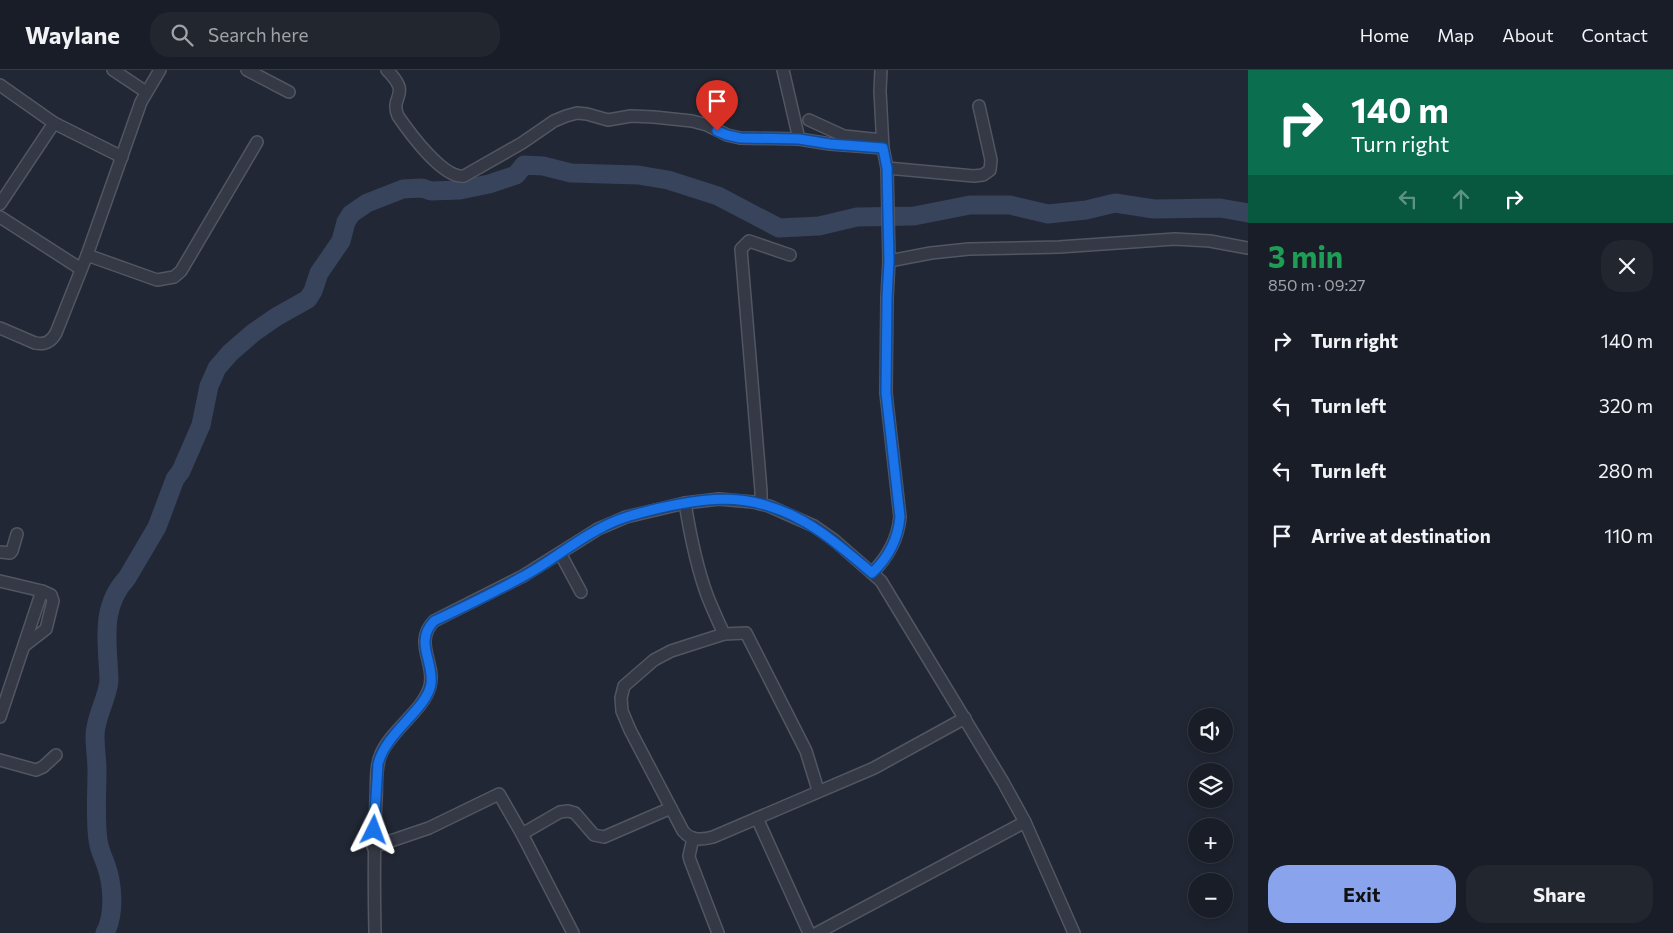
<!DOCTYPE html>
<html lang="en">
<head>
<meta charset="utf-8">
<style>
	:root { --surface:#191d27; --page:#22262f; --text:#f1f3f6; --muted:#9fa2a7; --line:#373b44; --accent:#89a3ec }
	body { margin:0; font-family:Commissioner,sans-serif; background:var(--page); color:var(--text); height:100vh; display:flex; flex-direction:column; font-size:19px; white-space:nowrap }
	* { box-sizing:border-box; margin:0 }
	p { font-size:16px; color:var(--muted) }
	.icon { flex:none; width:28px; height:28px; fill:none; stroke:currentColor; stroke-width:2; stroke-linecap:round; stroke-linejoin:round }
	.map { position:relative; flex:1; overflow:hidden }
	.sheet { display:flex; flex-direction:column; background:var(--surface); width:425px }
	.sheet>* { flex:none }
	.hud { background:#0b6e4f; color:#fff; overflow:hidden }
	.tools { position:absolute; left:1188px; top:638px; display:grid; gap:10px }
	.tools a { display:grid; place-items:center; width:45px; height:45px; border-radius:50%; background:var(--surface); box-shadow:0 2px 8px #0003,0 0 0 1px var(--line); font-size:25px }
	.pin { position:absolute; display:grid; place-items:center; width:42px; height:42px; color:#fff; margin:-51px -21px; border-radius:50% 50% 50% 0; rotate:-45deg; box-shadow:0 0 5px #0007 }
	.pin .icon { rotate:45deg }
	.me { position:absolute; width:55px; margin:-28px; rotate:3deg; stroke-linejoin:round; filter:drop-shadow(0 0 4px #0008) }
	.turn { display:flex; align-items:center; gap:18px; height:105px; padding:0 20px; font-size:22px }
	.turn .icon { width:65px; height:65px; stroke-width:2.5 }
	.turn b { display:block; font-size:35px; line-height:42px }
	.lanes { display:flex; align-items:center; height:48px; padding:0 20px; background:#0003; justify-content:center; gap:25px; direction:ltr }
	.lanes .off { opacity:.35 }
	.round { display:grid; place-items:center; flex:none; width:52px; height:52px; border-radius:20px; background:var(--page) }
	.overview { display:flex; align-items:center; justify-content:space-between; height:85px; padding:0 20px }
	h1 { font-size:30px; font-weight:700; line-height:38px; color:#1e9e55 }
	.cta { display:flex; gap:10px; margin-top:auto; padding:10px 20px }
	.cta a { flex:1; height:58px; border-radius:20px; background:var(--accent); color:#111; font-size:20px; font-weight:700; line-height:58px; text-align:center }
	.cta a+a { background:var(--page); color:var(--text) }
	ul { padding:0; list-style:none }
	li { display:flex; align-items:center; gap:15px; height:65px; padding:0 20px }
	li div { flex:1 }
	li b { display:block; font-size:19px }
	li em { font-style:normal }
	header { display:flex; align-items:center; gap:30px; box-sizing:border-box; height:70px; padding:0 25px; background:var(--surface); border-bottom:1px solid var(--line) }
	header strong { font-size:24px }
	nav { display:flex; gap:28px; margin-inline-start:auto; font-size:18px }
	.search { width:350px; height:45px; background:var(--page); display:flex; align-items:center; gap:12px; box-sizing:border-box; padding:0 18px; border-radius:20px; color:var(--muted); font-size:19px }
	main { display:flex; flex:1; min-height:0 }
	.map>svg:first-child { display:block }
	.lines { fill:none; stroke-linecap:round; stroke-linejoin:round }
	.river { stroke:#38435c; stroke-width:19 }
	.minor-casing { stroke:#525662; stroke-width:14 }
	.minor { stroke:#343945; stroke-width:11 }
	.route-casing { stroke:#114b97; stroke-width:12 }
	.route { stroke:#1a73e8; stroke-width:9 }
</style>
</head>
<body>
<header>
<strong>Waylane</strong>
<div class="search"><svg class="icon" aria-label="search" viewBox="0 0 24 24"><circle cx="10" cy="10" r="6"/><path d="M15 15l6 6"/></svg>Search here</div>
<nav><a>Home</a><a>Map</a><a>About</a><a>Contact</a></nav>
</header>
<main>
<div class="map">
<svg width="1248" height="863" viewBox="0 0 1248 863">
	<rect width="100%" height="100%" fill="#212734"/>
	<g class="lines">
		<path class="river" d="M105,863C115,844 113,815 106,795C103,787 99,779 98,770C95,748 97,723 97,701C97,689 95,678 95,666C95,647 107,630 109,611C108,573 99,538 127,508L157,457L175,409L181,401L201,355L209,316L217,298L230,283L253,263L276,247L308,229L313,221L319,203L341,171L346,152L351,144L367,133L403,119L422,118L431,121L460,120L489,114L516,105L524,95L543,96L571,103L638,105L668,110L718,126L779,158L819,156L857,147L914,146L970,135H1010L1048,144L1086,140L1115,133L1154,139L1220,138L1248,143"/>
		<defs>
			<g id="minor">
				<polyline points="113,0 146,22"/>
				<polyline points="247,0 289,22"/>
				<path d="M387,0C413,26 389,25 398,46C409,62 443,109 464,106L522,73L554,51L566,46L577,43L587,44L608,50L631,46L654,47L692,51L707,55L727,65L740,68L799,69L830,74L883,78"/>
				<polyline points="783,0 799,69"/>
				<polyline points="0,15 54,53 122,87"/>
				<polyline points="809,50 844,66 882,70"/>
				<polyline points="887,98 974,106 983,105 990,100 991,90 979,36"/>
				<polyline points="0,134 54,53"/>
				<polyline points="0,147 81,199"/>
				<polyline points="87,185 157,210 174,207 181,201 257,72"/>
				<polyline points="889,191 931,183 969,179 1059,177 1175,169 1210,171 1248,178"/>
				<path d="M0,258L35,273C45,275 51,272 56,263L87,185L141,32L160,0"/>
				<polyline points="685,433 719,429 753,432 769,436 814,456 834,470 881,511 1003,712 1025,752 1074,863"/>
				<polyline points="761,434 761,421 741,179 749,171 790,185"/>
				<polyline points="0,482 10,483 12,481 17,464"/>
				<polyline points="560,483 581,522"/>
				<path d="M872,503C888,487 898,469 900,447L886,323L887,228L889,191L887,98L883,78L880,21L881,0"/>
				<polyline points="0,511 42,521 0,647"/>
				<path d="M724,564L671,581L654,590L624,616L621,628L622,641L630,660L683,761C691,771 702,770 713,767L874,698L965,648"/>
				<polyline points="24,576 46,559 53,531 51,525 42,521"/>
				<polyline points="0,690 36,700 43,697 56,685"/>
				<polyline points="757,748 809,863"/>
				<polyline points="522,764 560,742 568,741 575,743 594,765 604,767 671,738"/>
				<polyline points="693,768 689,786 690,790 718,863"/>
				<polyline points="373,777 429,758 499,724 522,764 573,863"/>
				<path d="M375,863C374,818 374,774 376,729C377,715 375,697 381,684C392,659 424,640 430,616C436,593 413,573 434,551L523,506L598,459L626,447L685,433C690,464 696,495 707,525C712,538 718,551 724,564L746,563L806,681L818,720"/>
				<polyline points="817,863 1025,752"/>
			</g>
		</defs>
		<use href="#minor" class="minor-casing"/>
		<use href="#minor" class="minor"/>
	</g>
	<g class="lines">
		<defs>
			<path id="route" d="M374,760L378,694C386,662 427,639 431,614C434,591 414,572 434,551C464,537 493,523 522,507C549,493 572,473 599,459C618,448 639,443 660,438C696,430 732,424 768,436C809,448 840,476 872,503C888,488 898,469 900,447L886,323L887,228L889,191L887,98L883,78L830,74L799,69L740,68L727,65L717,61"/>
		</defs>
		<use href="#route" class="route-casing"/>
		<use href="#route" class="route"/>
	</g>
</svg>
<div class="tools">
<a><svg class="icon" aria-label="sound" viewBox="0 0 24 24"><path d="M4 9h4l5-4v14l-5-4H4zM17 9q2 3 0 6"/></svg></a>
<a><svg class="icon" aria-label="layers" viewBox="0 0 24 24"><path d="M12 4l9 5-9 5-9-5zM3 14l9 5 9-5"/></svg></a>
<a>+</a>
<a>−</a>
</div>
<div class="pin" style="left:717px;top:61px;background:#d93025"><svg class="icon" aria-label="arrive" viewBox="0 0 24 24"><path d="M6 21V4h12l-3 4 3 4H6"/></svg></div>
<svg class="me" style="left:374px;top:760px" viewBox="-20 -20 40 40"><path d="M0-17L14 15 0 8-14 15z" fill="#1a73e8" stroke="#fff" stroke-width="4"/></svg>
</div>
<section class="sheet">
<div class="hud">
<div class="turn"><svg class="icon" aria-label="right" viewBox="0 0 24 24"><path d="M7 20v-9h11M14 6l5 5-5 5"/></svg><div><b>140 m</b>Turn right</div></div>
<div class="lanes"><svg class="icon off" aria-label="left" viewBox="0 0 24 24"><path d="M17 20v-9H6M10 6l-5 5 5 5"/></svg><svg class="icon off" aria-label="ahead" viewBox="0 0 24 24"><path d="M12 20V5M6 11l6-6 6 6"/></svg><svg class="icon" aria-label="right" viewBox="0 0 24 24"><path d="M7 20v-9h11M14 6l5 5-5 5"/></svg></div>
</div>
<div class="overview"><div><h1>3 min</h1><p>850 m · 09:27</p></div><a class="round"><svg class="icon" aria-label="close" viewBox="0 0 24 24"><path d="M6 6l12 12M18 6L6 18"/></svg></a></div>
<ul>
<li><svg class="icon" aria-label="right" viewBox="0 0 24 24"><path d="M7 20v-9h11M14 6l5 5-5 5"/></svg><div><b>Turn right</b></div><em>140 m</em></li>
<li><svg class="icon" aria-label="left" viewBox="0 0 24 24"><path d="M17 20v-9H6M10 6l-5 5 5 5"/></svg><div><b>Turn left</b></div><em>320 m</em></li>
<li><svg class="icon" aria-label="left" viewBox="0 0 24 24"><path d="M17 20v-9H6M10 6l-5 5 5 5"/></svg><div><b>Turn left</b></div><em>280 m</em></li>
<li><svg class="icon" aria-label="arrive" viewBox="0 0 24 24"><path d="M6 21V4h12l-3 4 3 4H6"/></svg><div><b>Arrive at destination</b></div><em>110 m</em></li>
</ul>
<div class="cta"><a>Exit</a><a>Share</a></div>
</section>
</main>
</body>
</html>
